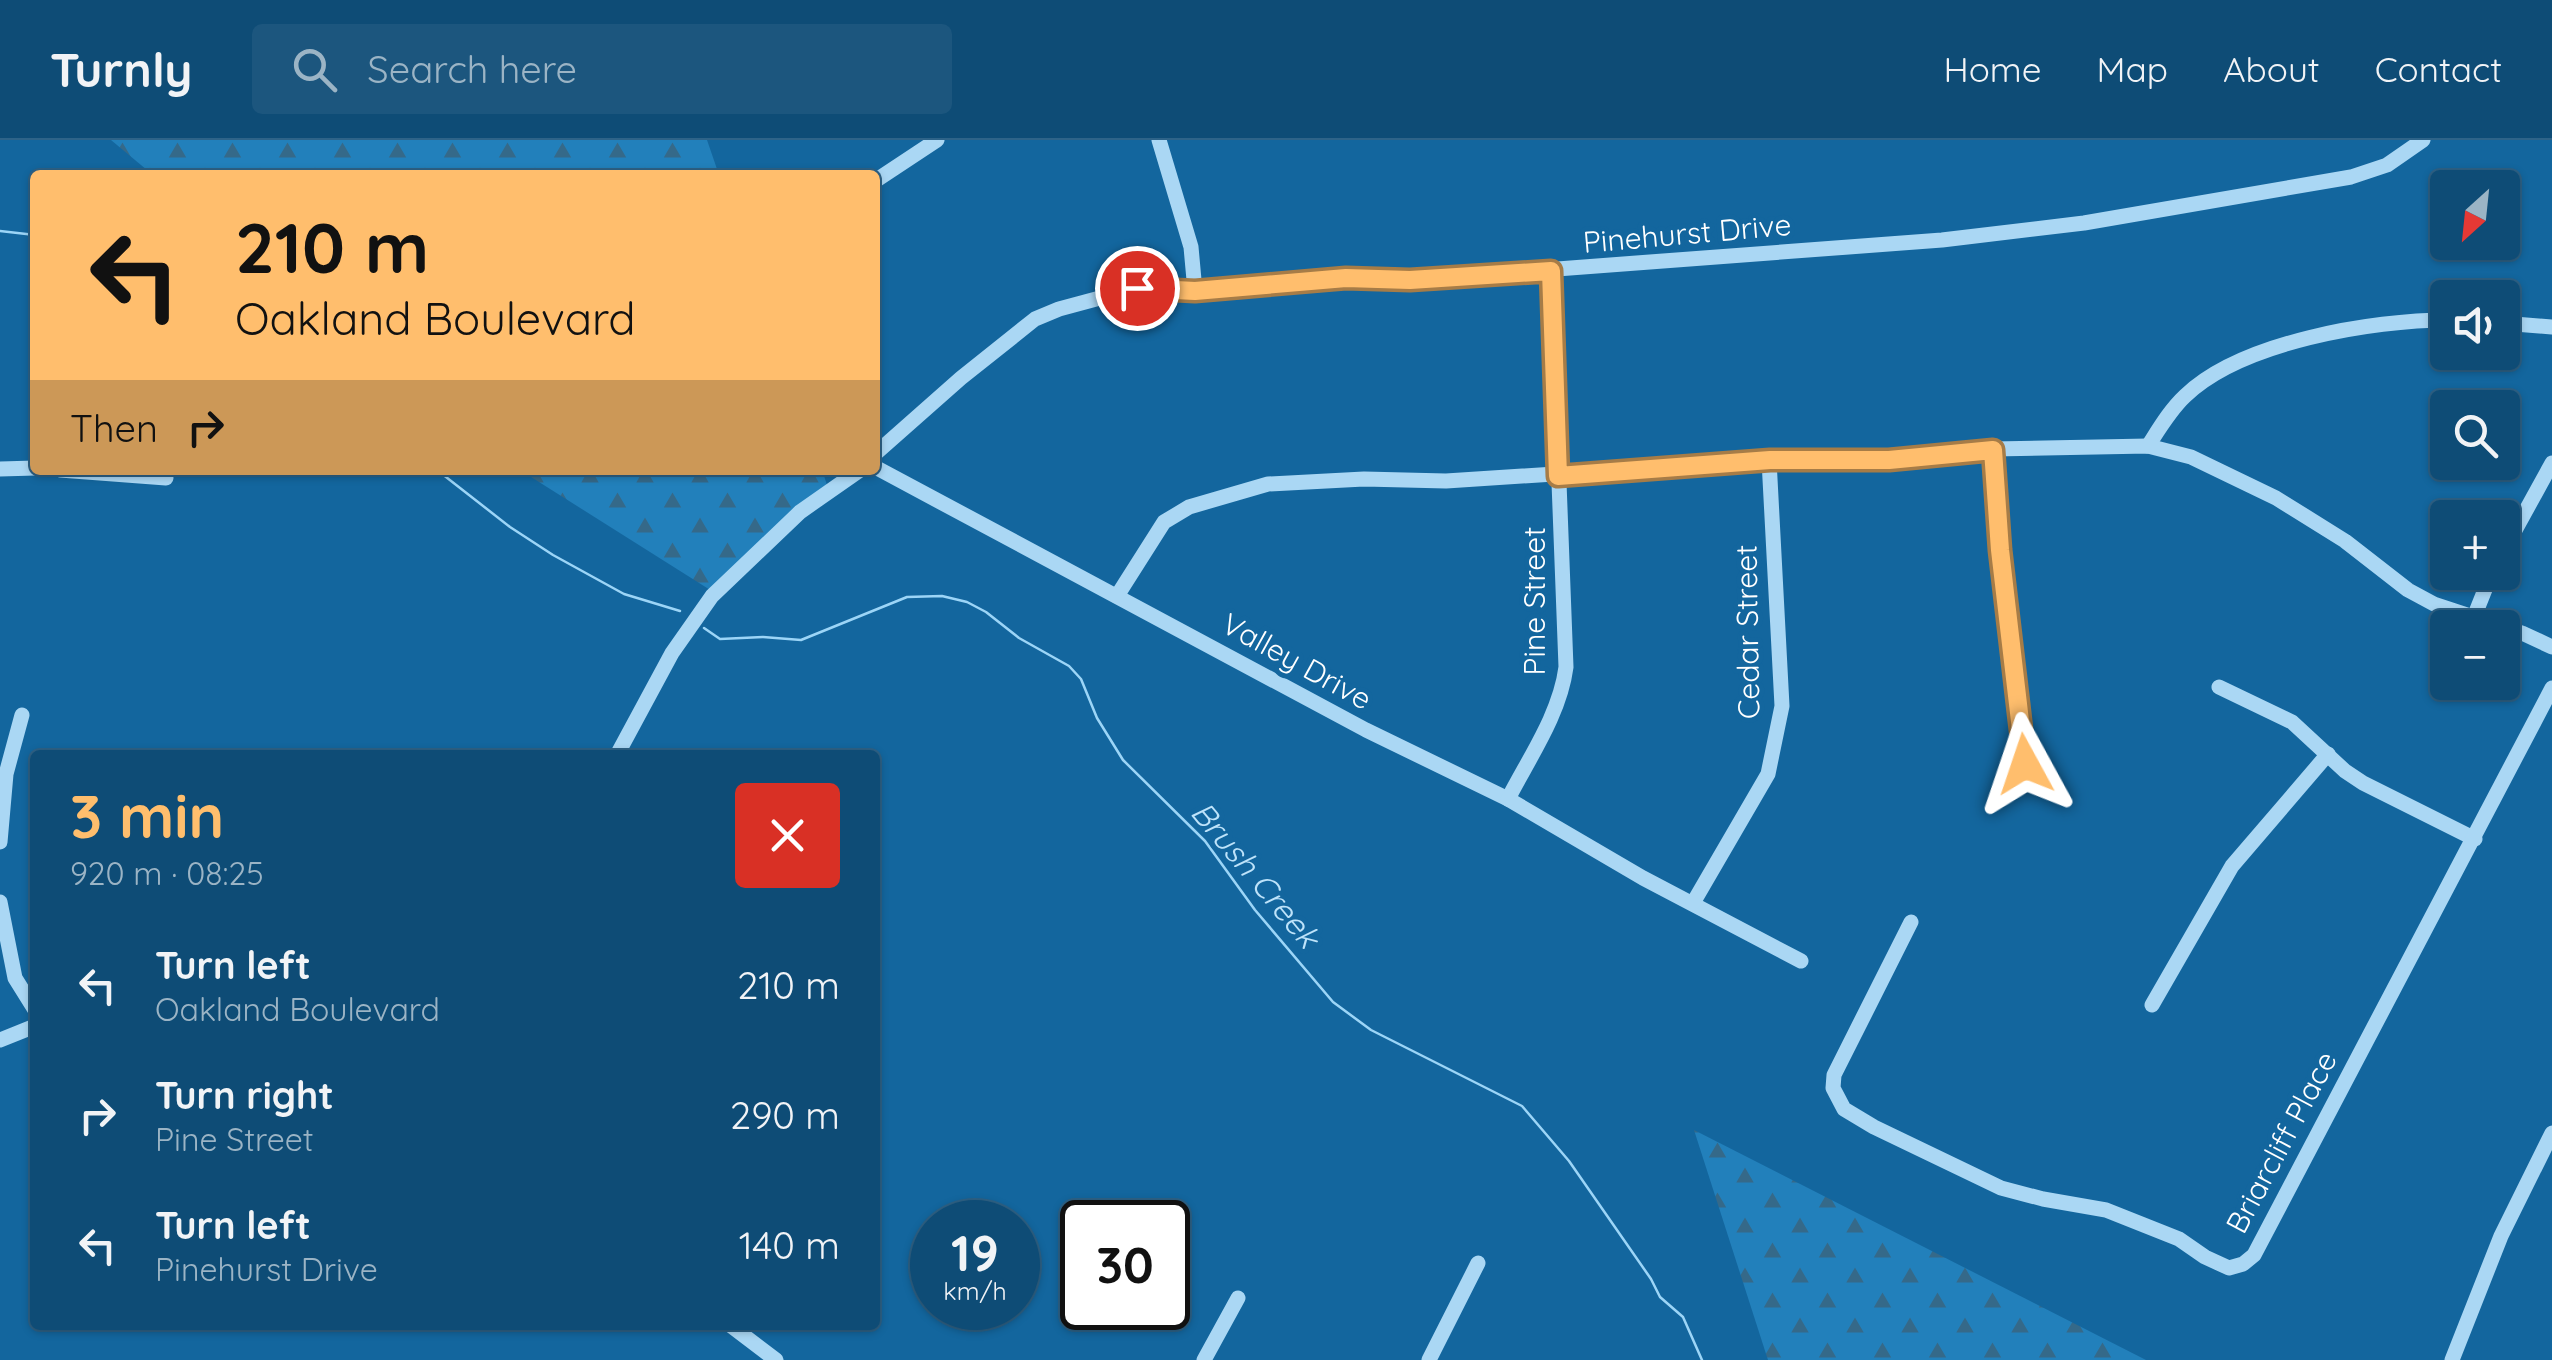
<!DOCTYPE html>
<html lang="en">
<head>
<meta charset="utf-8">
<style>
	:root { --surface:#0e4c76; --page:#1c567e; --text:#f1f3f6; --muted:#9bb4c5; --line:#2e6388; --accent:#ffbe6d }
	body { margin:0; font-family:Quicksand,sans-serif; background:var(--page); color:var(--text); height:100vh; display:flex; flex-direction:column; font-size:38px; white-space:nowrap }
	* { box-sizing:border-box; margin:0 }
	p { font-size:32px; color:var(--muted) }
	.icon { flex:none; width:55px; height:55px; fill:none; stroke:currentColor; stroke-width:2; stroke-linecap:round; stroke-linejoin:round }
	.map { position:relative; flex:1; overflow:hidden }
	.details { position:absolute; left:30px; top:610px; width:850px; height:580px; display:flex; flex-direction:column; background:var(--surface); border-radius:10px; box-shadow:0 2px 8px #0004,0 0 0 2px var(--line) }
	.details>* { flex:none }
	.banner { position:absolute; left:30px; top:30px; width:850px; height:305px; border-radius:10px; box-shadow:0 2px 8px #0004,0 0 0 2px var(--line); background:#ffbe6d; color:#111; overflow:hidden }
	.needle { width:65px; rotate:207deg }
	.fabs { position:absolute; left:2430px; top:30px; display:grid; gap:20px }
	.fabs a { display:grid; place-items:center; width:90px; height:90px; border-radius:10px; background:var(--surface); box-shadow:0 2px 8px #0004,0 0 0 2px var(--line); font-size:50px }
	.speed { position:absolute; left:910px; top:1060px; display:flex; gap:20px; font-size:50px; font-weight:700; text-align:center }
	.speed>* { display:grid; place-content:center; width:130px; height:130px; border-radius:50%; background:var(--surface); box-shadow:0 2px 8px #0004,0 0 0 2px var(--line); line-height:1 }
	.speed small { font-size:25px; font-weight:400 }
	.speed .limit { border:5px solid #111; border-radius:15px; background:#fff; color:#111 }
	.pin { position:absolute; display:grid; place-items:center; width:85px; height:85px; color:#fff; margin:-42px; border:5px solid #fff; border-radius:50%; box-shadow:0 2px 10px #0007 }
	.me { position:absolute; width:110px; margin:-55px; rotate:355deg; stroke-linejoin:round; filter:drop-shadow(0 0 8px #0008) }
	.turn { display:flex; align-items:center; gap:35px; height:210px; padding:0 40px; font-size:45px }
	.turn .icon { width:130px; height:130px; stroke-width:2.5 }
	.turn b { display:block; font-size:70px; line-height:85px }
	.then { display:flex; align-items:center; height:95px; padding:0 40px; background:#0003; gap:20px; font-size:38px }
	.round { display:grid; place-items:center; flex:none; width:105px; height:105px; border-radius:10px; background:var(--page) }
	.overview { display:flex; align-items:center; justify-content:space-between; height:170px; padding:0 40px }
	h1 { font-size:60px; font-weight:700; line-height:75px; color:var(--accent) }
	ul { padding:0; list-style:none }
	li { display:flex; align-items:center; gap:30px; height:130px; padding:0 40px }
	li div { flex:1 }
	li b { display:block; font-size:38px }
	li em { font-style:normal }
	header { display:flex; align-items:center; gap:60px; box-sizing:border-box; height:140px; padding:0 50px; background:var(--surface); border-bottom:2px solid var(--line) }
	header strong { font-size:48px }
	nav { display:flex; gap:55px; margin-inline-start:auto; font-size:35px }
	.search { width:700px; height:90px; background:var(--page); display:flex; align-items:center; gap:25px; box-sizing:border-box; padding:0 35px; border-radius:10px; color:var(--muted); font-size:38px }
	.map>svg:first-child { display:block }
	.forest { fill:url(#forest-firs) }
	.lines { fill:none; stroke-linecap:round; stroke-linejoin:round }
	.stream { stroke:#9cd5f7; stroke-width:2.5 }
	.minor { stroke:#aad7f4; stroke-width:15 }
	.route-casing { stroke:#a67c47; stroke-width:25 }
	.route { stroke:#ffbe6d; stroke-width:18 }
	.labels { text-anchor:middle; dominant-baseline:central; stroke-width:10; stroke-linejoin:round; paint-order:stroke }
	.street-label { font-size:30px; fill:#fff; stroke:#13669e }
	.water-label { font-size:32px; font-style:italic; fill:#bee3fa; stroke:#13669e }
</style>
</head>
<body>
<header>
<strong>Turnly</strong>
<div class="search"><svg class="icon" aria-label="search" viewBox="0 0 24 24"><circle cx="10" cy="10" r="6"/><path d="M15 15l6 6"/></svg>Search here</div>
<nav><a>Home</a><a>Map</a><a>About</a><a>Contact</a></nav>
</header>
<div class="map">
<svg width="2552" height="1220" viewBox="0 0 2552 1220">
	<defs>
		<pattern id="forest-firs" width="22" height="20" patternUnits="userSpaceOnUse" patternTransform="scale(2.5)"><rect width="22" height="20" fill="#2280bb"/><path d="M5 1l3.5 6h-7zM16 11l3.5 6h-7z" fill="#356989"/></pattern>
	</defs>
	<rect width="100%" height="100%" fill="#13669e"/>
	<g class="forest">
		<polygon points="111,0 707,0 719,35 153,35"/>
		<polygon points="520,330 822,330 829,351 715,453"/>
		<polygon points="1694,990 2146,1220 1768,1220"/>
	</g>
	<g class="lines">
		<g class="stream">
			<polyline points="0,91 35,95"/>
			<polyline points="437,330 510,387 553,415 624,454 680,471"/>
			<polyline points="704,488 720,499 763,497 801,500 907,457 942,456 967,462 986,472 1019,498 1069,526 1081,539 1097,578 1123,620 1205,701 1255,770 1333,862 1371,890 1522,966 1569,1021 1651,1139 1660,1157 1683,1177 1702,1220"/>
		</g>
		<g class="minor">
			<polyline points="1159,0 1191,107 1195,151"/>
			<polyline points="875,41 937,0"/>
			<polyline points="2502,183 2552,187"/>
			<path d="M2148,306C2159,289 2170,270 2185,256C2241,202 2372,180 2448,180"/>
			<polyline points="1993,309 2000,410 2025,623"/>
			<polyline points="875,314 961,238 1035,179 1059,169 1137,148 1195,151 1346,138 1410,140 1942,100 2084,83 2351,37 2387,25 2423,0"/>
			<polyline points="875,327 1366,590 1508,659 1643,738 1801,821"/>
			<polyline points="0,329 35,328"/>
			<polyline points="60,330 166,338"/>
			<polyline points="2502,414 2552,323"/>
			<polyline points="1117,456 1164,382 1189,367 1268,344 1364,339 1446,341 1769,320 1889,321 1993,309 2148,306 2191,317 2276,358 2345,401 2408,450 2434,464 2522,493 2552,507"/>
			<polyline points="2474,477 2492,432"/>
			<polyline points="2219,547 2292,582 2345,631 2363,643 2475,699"/>
			<polyline points="617,615 672,513 712,456 800,372 860,330"/>
			<path d="M1508,659C1529,618 1560,574 1566,527L1551,131"/>
			<polyline points="0,702 6,634 22,575"/>
			<polyline points="0,762 15,838 35,870"/>
			<polyline points="1693,763 1768,634 1782,566 1769,320"/>
			<polyline points="1911,782 1834,935 1833,948 1844,969 1874,987 2001,1048 2043,1059 2106,1070 2179,1099 2205,1117 2229,1128 2243,1124 2254,1115 2552,548"/>
			<polyline points="2152,865 2232,726 2328,614"/>
			<polyline points="0,900 35,886"/>
			<polyline points="730,1185 776,1220"/>
			<polyline points="1204,1220 1238,1158"/>
			<polyline points="1429,1220 1478,1123"/>
			<polyline points="2452,1220 2501,1096 2552,993"/>
		</g>
	</g>
	<g class="lines">
		<defs>
			<polyline id="route" points="1137,148 1195,151 1346,138 1410,140 1551,131 1558,336 1770,320 1889,320 1993,310 2000,410 2025,624"/>
		</defs>
		<use href="#route" class="route-casing"/>
		<use href="#route" class="route"/>
	</g>
	<g class="labels">
		<g class="street-label">
			<text transform="translate(1687 93) rotate(-5)">Pinehurst Drive</text>
			<text transform="translate(1534 461) rotate(-90)">Pine Street</text>
			<text transform="translate(1747 492) rotate(-91)">Cedar Street</text>
			<text transform="translate(1297 521) rotate(29)">Valley Drive</text>
			<text transform="translate(2281 1002) rotate(-62)">Briarcliff Place</text>
		</g>
		<g class="water-label">
			<text transform="translate(1256 734) rotate(50)">Brush Creek</text>
		</g>
	</g>
</svg>
<div class="fabs">
<a><svg class="needle" viewBox="-14 -14 28 28"><path d="M0-13l5 13h-10z" fill="#e53935"/><path d="M0 13l5-13h-10z" fill="#9bb4c5"/></svg></a>
<a><svg class="icon" aria-label="sound" viewBox="0 0 24 24"><path d="M4 9h4l5-4v14l-5-4H4zM17 9q2 3 0 6"/></svg></a>
<a><svg class="icon" aria-label="search" viewBox="0 0 24 24"><circle cx="10" cy="10" r="6"/><path d="M15 15l6 6"/></svg></a>
<a>+</a>
<a>−</a>
</div>
<div class="speed"><div>19<small>km/h</small></div><div class="limit">30</div></div>
<div class="pin" style="left:1137px;top:148px;background:#d93025"><svg class="icon" aria-label="arrive" viewBox="0 0 24 24"><path d="M6 21V4h12l-3 4 3 4H6"/></svg></div>
<svg class="me" style="left:2025px;top:624px" viewBox="-20 -20 40 40"><path d="M0-17L14 15 0 8-14 15z" fill="#ffbe6d" stroke="#fff" stroke-width="4"/></svg>
<div class="banner">
<div class="turn"><svg class="icon" aria-label="left" viewBox="0 0 24 24"><path d="M17 20v-9H6M10 6l-5 5 5 5"/></svg><div><b>210 m</b>Oakland Boulevard</div></div>
<div class="then">Then<svg class="icon" aria-label="right" viewBox="0 0 24 24"><path d="M7 20v-9h11M14 6l5 5-5 5"/></svg></div>
</div>
<section class="details">
<div class="overview"><div><h1>3 min</h1><p>920 m · 08:25</p></div><a class="round" style="background:#d93025;color:#fff"><svg class="icon" aria-label="close" viewBox="0 0 24 24"><path d="M6 6l12 12M18 6L6 18"/></svg></a></div>
<ul>
<li><svg class="icon" aria-label="left" viewBox="0 0 24 24"><path d="M17 20v-9H6M10 6l-5 5 5 5"/></svg><div><b>Turn left</b><p>Oakland Boulevard</p></div><em>210 m</em></li>
<li><svg class="icon" aria-label="right" viewBox="0 0 24 24"><path d="M7 20v-9h11M14 6l5 5-5 5"/></svg><div><b>Turn right</b><p>Pine Street</p></div><em>290 m</em></li>
<li><svg class="icon" aria-label="left" viewBox="0 0 24 24"><path d="M17 20v-9H6M10 6l-5 5 5 5"/></svg><div><b>Turn left</b><p>Pinehurst Drive</p></div><em>140 m</em></li>
</ul>
</section>
</div>
</body>
</html>
